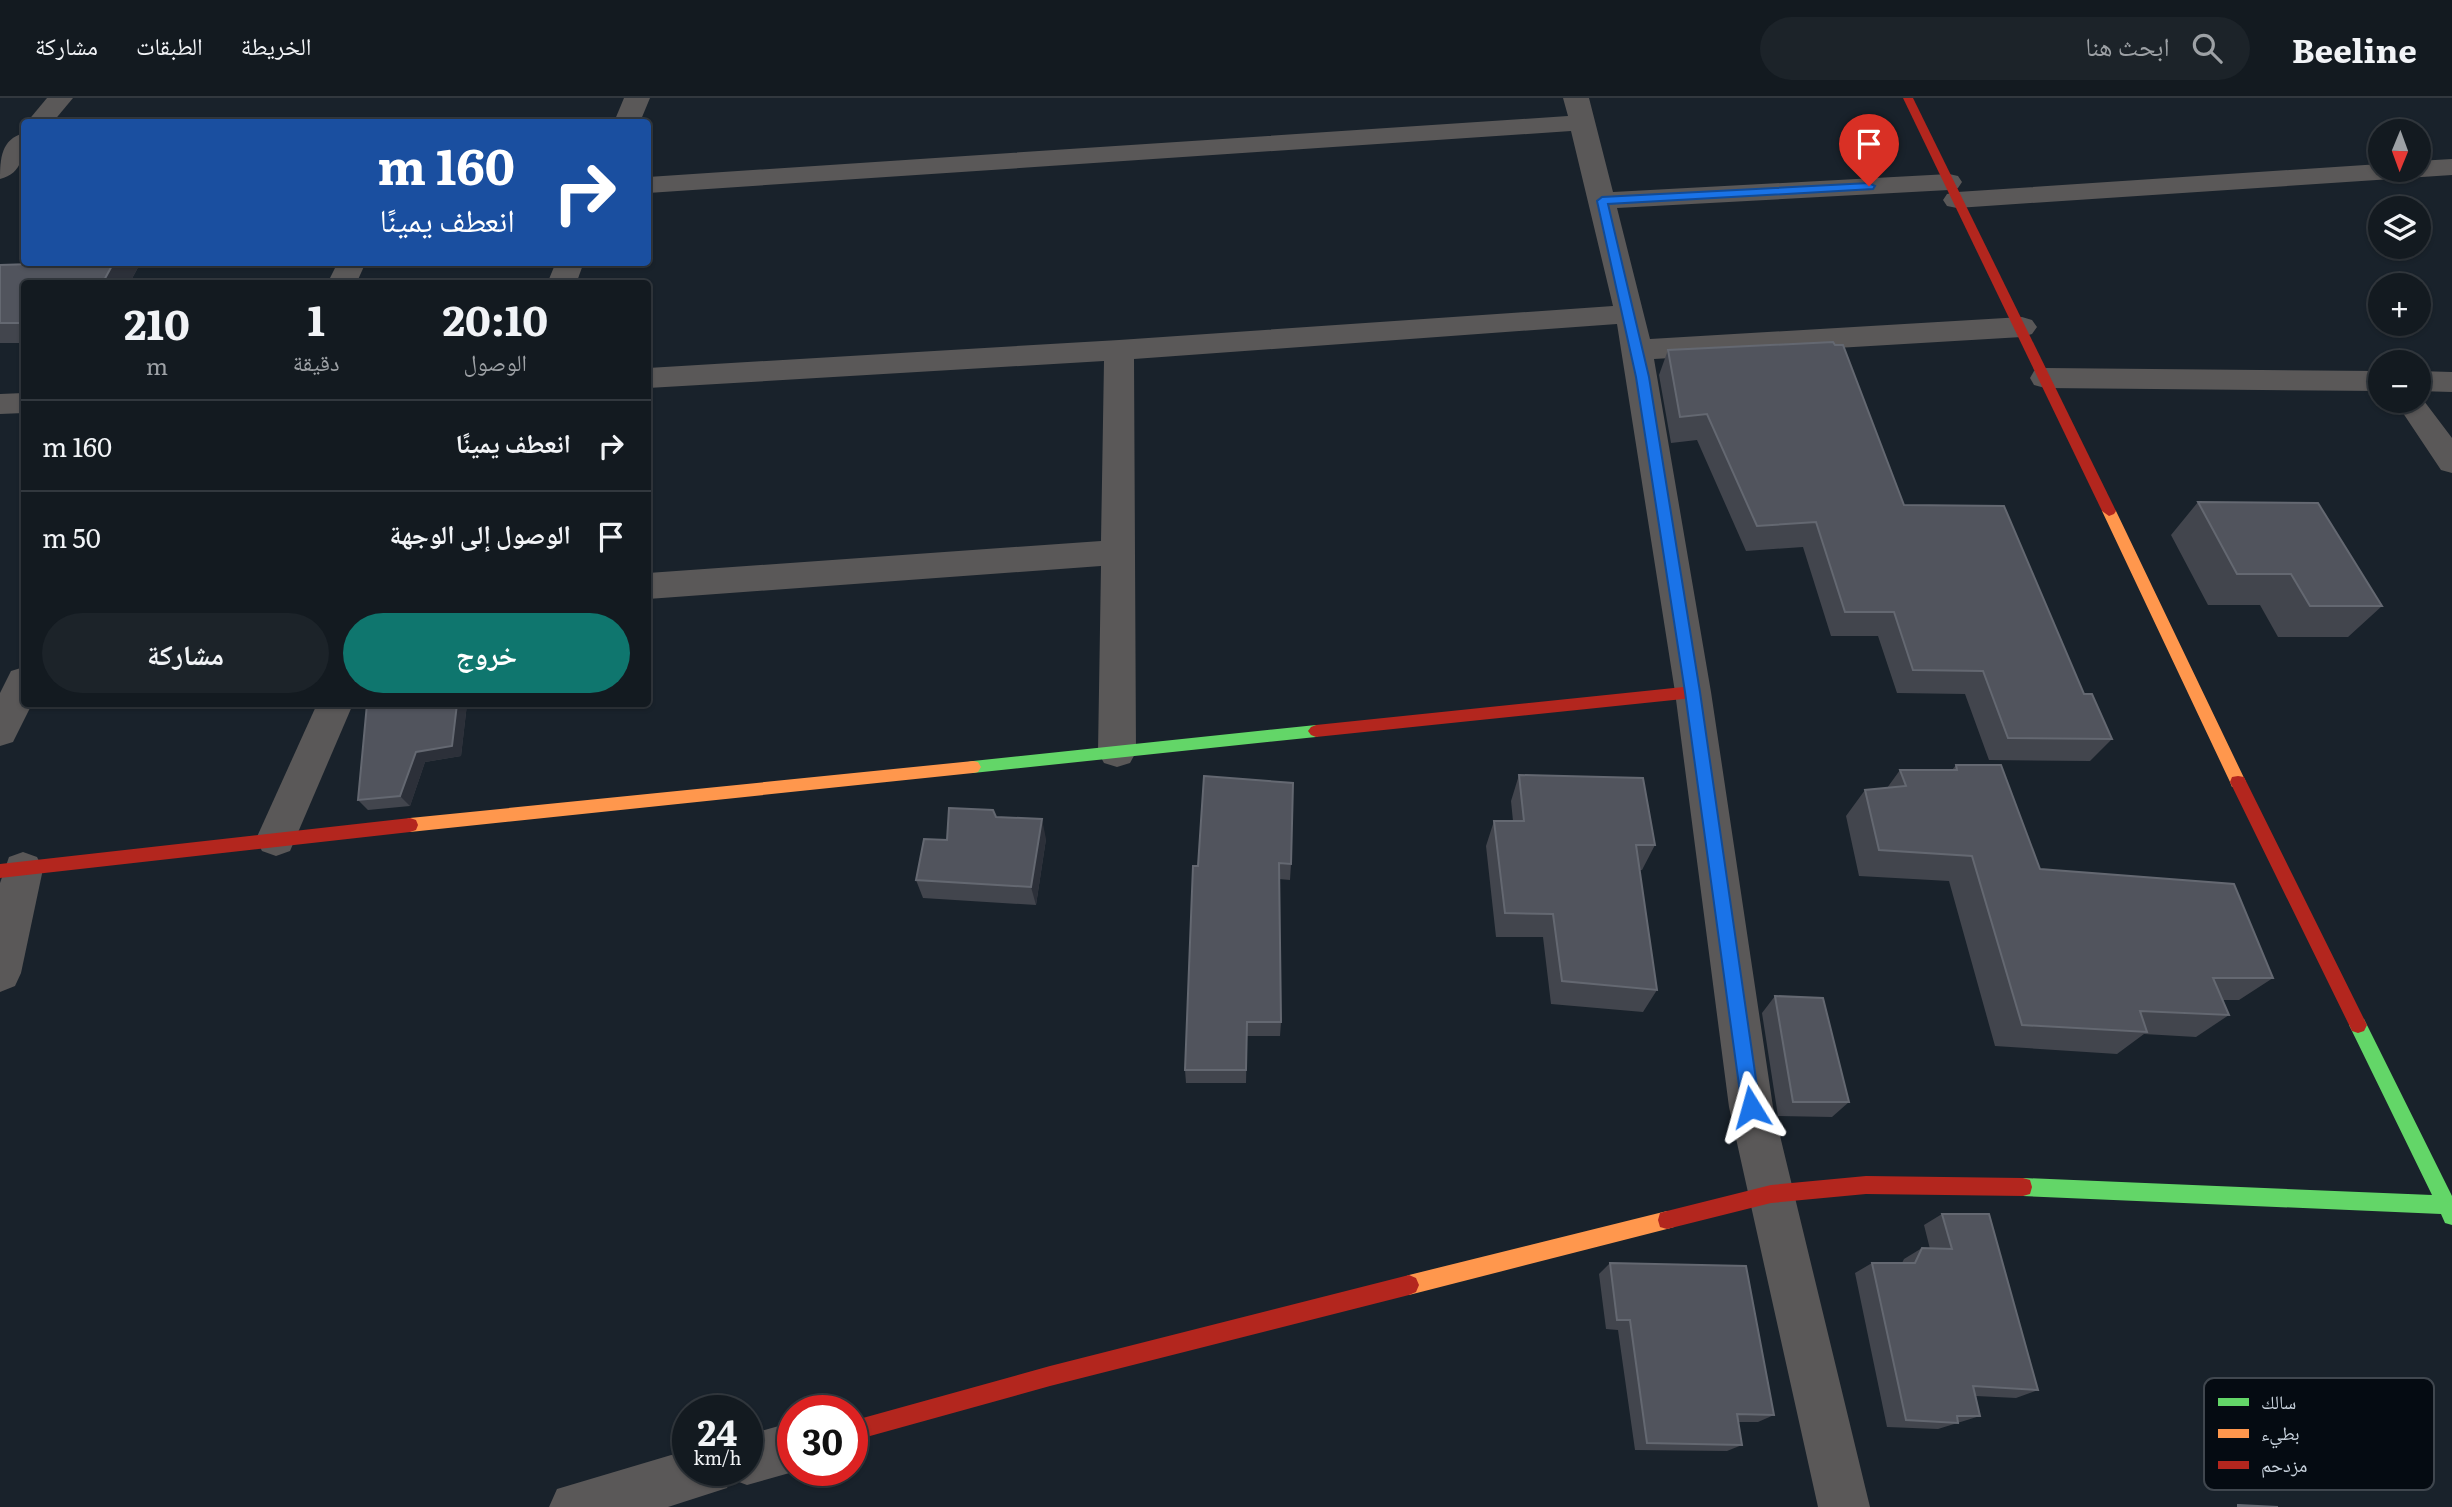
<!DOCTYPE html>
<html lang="ar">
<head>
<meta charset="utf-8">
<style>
	:root { --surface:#131a20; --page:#1c2329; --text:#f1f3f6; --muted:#9da1a5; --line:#32383e; --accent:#0f766e }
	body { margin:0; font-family:Literata,"Noto Naskh Arabic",serif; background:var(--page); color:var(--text); direction:rtl; height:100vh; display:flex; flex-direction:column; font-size:26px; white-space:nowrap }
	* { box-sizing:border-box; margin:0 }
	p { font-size:23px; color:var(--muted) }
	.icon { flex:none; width:38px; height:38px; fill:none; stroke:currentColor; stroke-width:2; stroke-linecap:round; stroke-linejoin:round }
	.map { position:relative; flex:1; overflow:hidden; direction:ltr }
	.panel { position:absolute; left:21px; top:182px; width:630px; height:427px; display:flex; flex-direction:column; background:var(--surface); border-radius:7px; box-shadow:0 2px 5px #0004,0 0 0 2px var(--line); direction:rtl }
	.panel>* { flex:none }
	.hud { position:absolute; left:21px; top:21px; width:630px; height:147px; border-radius:7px; box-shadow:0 2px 5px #0004,0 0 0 2px var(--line); direction:rtl; background:#1a4fa0; color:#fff; overflow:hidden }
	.needle { width:46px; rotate:181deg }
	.buttons { position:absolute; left:2368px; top:21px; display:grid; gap:14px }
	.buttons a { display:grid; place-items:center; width:63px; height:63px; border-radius:50%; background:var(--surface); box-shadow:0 2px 5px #0004,0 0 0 2px var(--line); font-size:35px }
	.speed { position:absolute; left:672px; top:1297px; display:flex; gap:14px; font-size:35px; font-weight:700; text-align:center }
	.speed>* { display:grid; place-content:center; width:91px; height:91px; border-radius:50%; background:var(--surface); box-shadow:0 2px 5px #0004,0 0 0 2px var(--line); line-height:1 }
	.speed small { font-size:18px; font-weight:400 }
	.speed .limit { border:10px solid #d22; background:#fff; color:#111 }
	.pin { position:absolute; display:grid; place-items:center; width:60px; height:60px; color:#fff; margin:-72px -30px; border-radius:50% 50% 50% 0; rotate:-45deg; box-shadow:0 0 7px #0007 }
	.pin .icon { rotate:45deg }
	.me { position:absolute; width:77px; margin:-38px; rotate:352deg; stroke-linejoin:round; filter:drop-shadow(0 0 5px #0008) }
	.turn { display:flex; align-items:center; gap:24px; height:147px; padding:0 21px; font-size:32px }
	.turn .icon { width:91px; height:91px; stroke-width:2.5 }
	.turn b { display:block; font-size:49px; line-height:60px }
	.eta { display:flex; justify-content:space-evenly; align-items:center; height:119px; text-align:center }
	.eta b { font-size:42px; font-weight:700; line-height:49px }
	.primary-button { display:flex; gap:14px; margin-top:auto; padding:14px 21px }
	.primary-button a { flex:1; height:80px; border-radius:42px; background:var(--accent); color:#fff; font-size:28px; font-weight:700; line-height:80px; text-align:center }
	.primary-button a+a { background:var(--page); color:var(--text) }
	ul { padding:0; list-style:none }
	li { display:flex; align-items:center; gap:21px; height:91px; padding:0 21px; border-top:2px solid var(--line) }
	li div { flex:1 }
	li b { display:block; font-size:26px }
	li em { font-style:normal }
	header { display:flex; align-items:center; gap:42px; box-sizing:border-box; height:98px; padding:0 35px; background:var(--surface); border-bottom:2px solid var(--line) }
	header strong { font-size:33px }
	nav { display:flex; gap:38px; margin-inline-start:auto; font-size:24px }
	.search { width:490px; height:63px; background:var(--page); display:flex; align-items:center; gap:18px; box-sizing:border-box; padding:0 24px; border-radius:38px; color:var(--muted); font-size:26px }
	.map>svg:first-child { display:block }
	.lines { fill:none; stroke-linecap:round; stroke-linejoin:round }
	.street { fill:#5a5858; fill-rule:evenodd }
	.fast { fill:#63d668; fill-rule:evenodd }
	.slow { fill:#ff974d; fill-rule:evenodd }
	.jam { fill:#b3261e; fill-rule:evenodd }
	.wall { fill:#42454d }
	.shaded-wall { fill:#2c3039 }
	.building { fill:#51545d; stroke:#646871; stroke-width:2 }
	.route { fill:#1a73e8; stroke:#114b97; stroke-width:2 }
	.key { fill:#050b12; stroke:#40474f; stroke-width:2 }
	.key-label { font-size:19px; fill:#c9d3de }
</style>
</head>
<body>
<header>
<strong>Beeline</strong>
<div class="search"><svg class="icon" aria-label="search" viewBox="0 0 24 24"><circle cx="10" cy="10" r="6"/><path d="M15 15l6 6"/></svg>ابحث هنا</div>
<nav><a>الخريطة</a><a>الطبقات</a><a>مشاركة</a></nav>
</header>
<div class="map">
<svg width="2452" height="1409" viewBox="0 0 2452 1409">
	<rect width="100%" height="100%" fill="#19222b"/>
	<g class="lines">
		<g class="street">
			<polygon points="47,0 73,0 53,24 27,24"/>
			<polygon points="624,0 650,0 640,24 614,24"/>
			<polygon points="1563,0 1589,0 1613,94 1949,76 1958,78 1962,84 1958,90 1949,92 1617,110 1650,241 2022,219 2032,222 2037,229 2032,236 2022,239 1654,261 1711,594 1773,1009 1870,1409 1818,1409 1729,1009 1675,594 1617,226 1134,261 1136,654 1130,665 1117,669 1104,665 1098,654 1101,468 648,501 648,475 1101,443 1104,263 648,290 648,270 1119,242 1613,208 1571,33 648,95 648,79 1568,18"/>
			<path d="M24,35C26,54 22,76 0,81C0,61 1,41 24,35Z"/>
			<polygon points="2452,61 2452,77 1957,110 1947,108 1943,102 1947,96 1957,94 2380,66 2380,72 2418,72 2418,63"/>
			<polygon points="338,164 366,164 356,186 327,186"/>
			<polygon points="556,164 584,164 576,186 547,186"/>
			<polygon points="2045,270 2380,273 2380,293 2045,290 2034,287 2030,280 2034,273"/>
			<polygon points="2418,273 2452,274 2452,294 2418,293"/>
			<polygon points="24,295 24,315 0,316 0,296"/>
			<polygon points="2418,295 2452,340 2452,375 2441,372 2395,303 2418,303"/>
			<polygon points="24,569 24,606 32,606 13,644 0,648 0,595 11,573"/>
			<polygon points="317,606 353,606 290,753 276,758 262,753 256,741"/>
			<polygon points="23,754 37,759 43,771 21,875 15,888 0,894 0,785 9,759"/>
			<polygon points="793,1324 793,1372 799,1372 793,1374 747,1387 731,1381 727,1390 668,1409 549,1409 557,1391 688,1352 688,1372 747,1372 747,1337"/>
		</g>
		<g class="fast">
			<polygon points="1316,627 1321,629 1324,633 1321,637 1316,639 973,675 968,674 965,669 968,664 973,663"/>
			<polygon points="2358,919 2364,921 2452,1098 2452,1127 2445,1125 2441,1116 2023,1098 2016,1096 2014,1089 2016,1082 2023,1080 2432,1097 2349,927 2352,921"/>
		</g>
		<g class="slow">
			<polygon points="2109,408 2116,413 2246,684 2244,689 2232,689 2230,684 2102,413"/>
			<polygon points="973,663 978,664 981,669 978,674 973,675 410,734 404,732 402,727 404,722 410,720"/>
			<polygon points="1667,1113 1674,1115 1676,1122 1674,1129 1667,1131 1409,1197 1402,1194 1399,1187 1402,1180 1409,1177"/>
		</g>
		<g class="jam">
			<polygon points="1903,0 1913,0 2116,413 2114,416 2109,418 2102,413"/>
			<polygon points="1693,588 1700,594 1693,600 1316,639 1311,637 1308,633 1311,629 1316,627"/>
			<polygon points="2238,678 2244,679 2364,921 2367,927 2364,933 2358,935 2352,933 2230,684 2232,679"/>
			<polygon points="410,720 416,722 418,727 416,732 410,734 0,780 0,766"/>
			<polygon points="1866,1078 2023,1080 2030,1082 2032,1089 2030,1096 2023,1098 1866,1096 1771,1105 1667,1131 1660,1129 1658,1122 1660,1115 1667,1113 1771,1087"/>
			<polygon points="1409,1177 1416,1180 1419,1187 1416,1194 1409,1197 1050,1288 852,1343 852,1323 1050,1268"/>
		</g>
	</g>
	<g class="wall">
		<polygon points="141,164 129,186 24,186 24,245 0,245 0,167"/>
		<polygon points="1668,252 1904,407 2084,596 2112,641 2090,663 1989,662 1965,596 1897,595 1878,538 1831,538 1803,449 1746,453 1697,342 1671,345 1659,277"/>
		<polygon points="2198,404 2382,508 2348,539 2278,539 2260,507 2208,507 2171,437"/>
		<polygon points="367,606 467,606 461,658 425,664 410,708 368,712 358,702"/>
		<polygon points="1956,667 2040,771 2273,880 2239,902 2223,902 2229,917 2196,939 2144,936 2117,956 1995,948 1949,783 1859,778 1846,718 1865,692 1887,690 1900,672 1952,672"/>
		<polygon points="1519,677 1655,747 1642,772 1639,772 1657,892 1643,914 1551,906 1543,839 1496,839 1486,748 1494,723 1513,723 1511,703"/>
		<polygon points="1204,678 1291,766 1290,782 1279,781 1281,924 1280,938 1247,938 1246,985 1186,985 1185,972"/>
		<polygon points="996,719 1046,741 1036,807 923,800 916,782 947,742"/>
		<polygon points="1775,898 1849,1004 1832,1019 1778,1018 1762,915"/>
		<polygon points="1942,1116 2038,1292 2016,1300 1976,1298 1980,1318 1938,1331 1887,1329 1855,1175 1872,1165 1902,1165 1904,1161 1922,1150 1930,1151 1924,1127"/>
		<polygon points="1610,1165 1774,1317 1758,1324 1738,1324 1742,1347 1727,1353 1635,1352 1618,1232 1606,1231 1599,1176"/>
	</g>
	<g class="shaded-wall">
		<polygon points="114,164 141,164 129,186 102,186"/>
		<polygon points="457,606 467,606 461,658 425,664 410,708 400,698 416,654"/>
		<polygon points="1042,721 1046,741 1036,807 1031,789"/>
	</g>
	<g class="building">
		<polygon points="33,164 114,164 102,186 24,186 24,225 0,225 0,167 32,166"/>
		<polygon points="297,181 294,186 217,186 220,182"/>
		<polygon points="1833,244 1835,247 1843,247 1904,407 2004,408 2084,596 2092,596 2112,641 2008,640 1983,573 1913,572 1894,514 1845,514 1816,424 1757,428 1707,316 1680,319 1668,252"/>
		<polygon points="2198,404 2318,405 2382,508 2310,508 2291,476 2237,476"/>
		<polygon points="367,606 457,606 452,648 416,654 400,698 358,702"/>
		<polygon points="1956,667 2001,667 2040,771 2234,786 2273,880 2213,880 2229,917 2140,913 2147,934 2022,927 1972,758 1879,752 1865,692 1906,688 1900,672 1957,672"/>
		<polygon points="1519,677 1643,680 1655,747 1636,747 1657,892 1562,883 1553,816 1505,815 1494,723 1524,723"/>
		<polygon points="1204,678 1293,685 1291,766 1279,765 1281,924 1247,924 1246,972 1185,972 1193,768 1198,768"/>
		<polygon points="949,710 993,712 996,719 1042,721 1031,789 916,782 924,741 947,742"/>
		<polygon points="1775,898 1823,900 1849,1004 1793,1004"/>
		<polygon points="1942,1116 1989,1116 2038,1292 1973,1288 1980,1318 1957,1318 1958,1325 1906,1322 1872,1165 1915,1165 1922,1150 1952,1151"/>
		<polygon points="1610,1165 1746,1168 1774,1317 1737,1316 1742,1347 1647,1345 1630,1222 1617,1222"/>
		<polygon points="2238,1407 2278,1409 2238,1409"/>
	</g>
	<polygon class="route" points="1869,85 1875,88 1873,91 1608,106 1649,279 1700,594 1760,1009 1757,1015 1751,1018 1744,1015 1742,1009 1685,594 1636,279 1597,103 1602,99"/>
	<rect x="2204" y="1280" width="230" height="112" rx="10" class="key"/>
	<rect x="2218" y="1300" width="31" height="8" fill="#63d668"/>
	<rect x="2218" y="1331" width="31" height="9" fill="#ff974d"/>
	<rect x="2218" y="1363" width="31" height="8" fill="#b3261e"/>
	<g class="key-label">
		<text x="2261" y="1311">سالك</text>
		<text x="2261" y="1342">بطيء</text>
		<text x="2261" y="1374">مزدحم</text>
	</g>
</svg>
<div class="buttons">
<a><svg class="needle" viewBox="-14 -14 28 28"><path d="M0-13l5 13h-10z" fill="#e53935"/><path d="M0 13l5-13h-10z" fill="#9da1a5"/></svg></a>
<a><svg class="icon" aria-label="layers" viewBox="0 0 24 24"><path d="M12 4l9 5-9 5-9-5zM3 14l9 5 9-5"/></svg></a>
<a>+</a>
<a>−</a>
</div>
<div class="speed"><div>24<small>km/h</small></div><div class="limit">30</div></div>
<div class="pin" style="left:1869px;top:88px;background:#d93025"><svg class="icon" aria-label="arrive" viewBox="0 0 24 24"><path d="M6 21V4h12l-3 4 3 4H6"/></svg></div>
<svg class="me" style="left:1751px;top:1009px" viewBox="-20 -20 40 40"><path d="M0-17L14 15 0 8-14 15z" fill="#1a73e8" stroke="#fff" stroke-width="4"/></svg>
<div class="hud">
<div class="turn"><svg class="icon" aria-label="right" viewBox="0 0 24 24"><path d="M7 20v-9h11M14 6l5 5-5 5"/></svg><div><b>160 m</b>انعطف يمينًا</div></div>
</div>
<section class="panel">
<div class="eta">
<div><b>20:10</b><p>الوصول</p></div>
<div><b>1</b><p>دقيقة</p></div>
<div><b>210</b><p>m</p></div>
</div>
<ul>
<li><svg class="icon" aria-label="right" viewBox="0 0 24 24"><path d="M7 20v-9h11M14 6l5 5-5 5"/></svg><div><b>انعطف يمينًا</b></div><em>160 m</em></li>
<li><svg class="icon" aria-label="arrive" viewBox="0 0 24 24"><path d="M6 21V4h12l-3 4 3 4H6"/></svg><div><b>الوصول إلى الوجهة</b></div><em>50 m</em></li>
</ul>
<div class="primary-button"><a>خروج</a><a>مشاركة</a></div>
</section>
</div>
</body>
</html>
